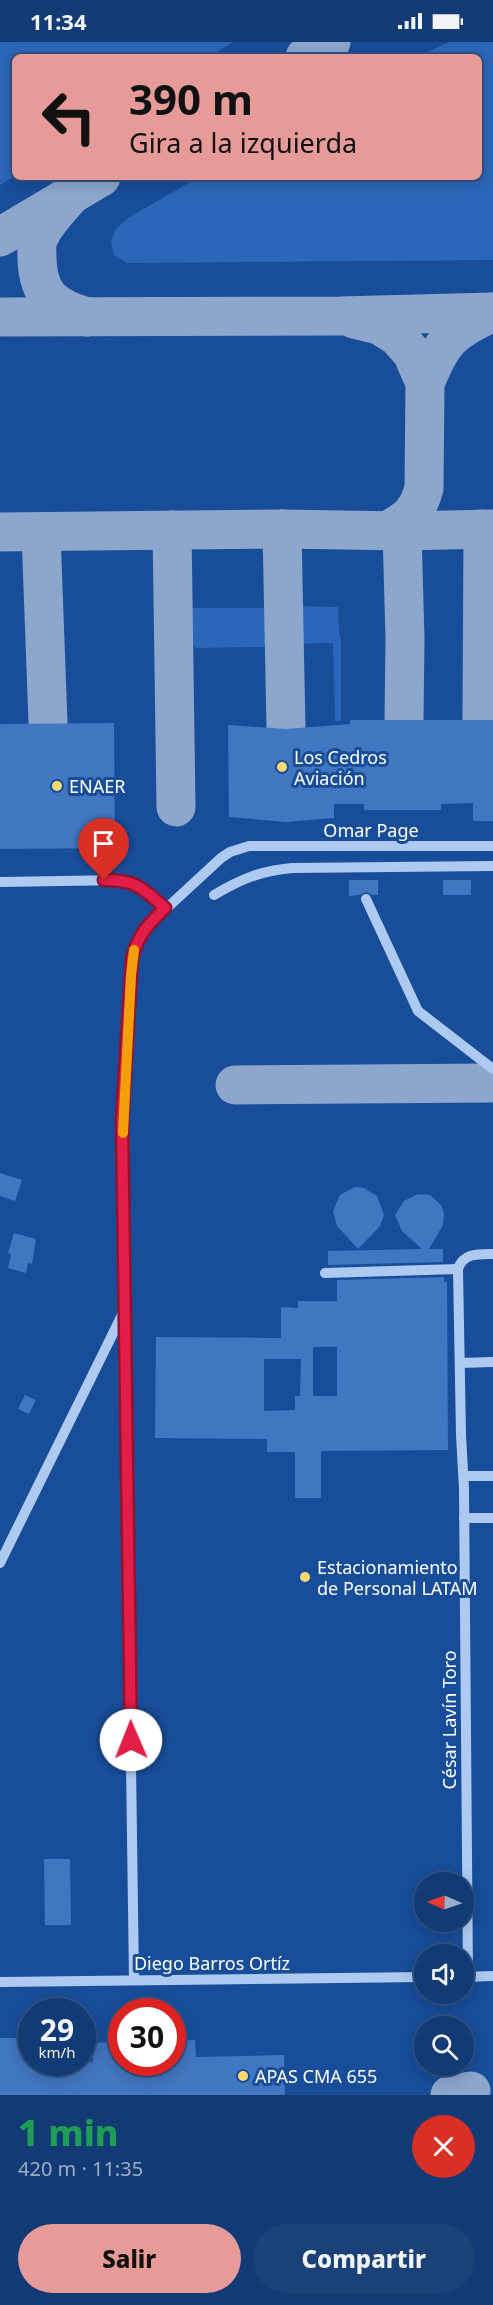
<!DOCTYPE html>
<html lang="es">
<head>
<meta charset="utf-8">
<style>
	:root { --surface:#123a74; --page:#1b4179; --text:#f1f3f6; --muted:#9cadc5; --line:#315486; --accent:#e69b98 }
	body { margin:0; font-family:"Noto Sans",sans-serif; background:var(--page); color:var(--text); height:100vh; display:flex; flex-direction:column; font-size:22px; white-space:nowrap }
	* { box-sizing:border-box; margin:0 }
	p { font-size:20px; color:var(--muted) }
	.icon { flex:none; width:33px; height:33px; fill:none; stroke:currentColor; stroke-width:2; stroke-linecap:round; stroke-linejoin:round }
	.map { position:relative; height:2053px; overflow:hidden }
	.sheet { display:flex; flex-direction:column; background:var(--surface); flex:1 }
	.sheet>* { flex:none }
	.top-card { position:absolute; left:12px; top:12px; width:470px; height:126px; border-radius:9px; box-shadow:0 3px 15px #0003,0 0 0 2px var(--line); background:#e69b98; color:#111; overflow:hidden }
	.needle { width:39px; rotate:272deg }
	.fabs { position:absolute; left:414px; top:1830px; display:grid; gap:12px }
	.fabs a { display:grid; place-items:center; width:60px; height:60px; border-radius:50%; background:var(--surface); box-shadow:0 3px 15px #0003,0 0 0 2px var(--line); font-size:30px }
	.speed { position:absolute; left:18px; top:1956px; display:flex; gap:12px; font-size:30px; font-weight:700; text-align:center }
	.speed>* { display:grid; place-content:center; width:78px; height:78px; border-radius:50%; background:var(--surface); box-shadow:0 3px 15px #0003,0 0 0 2px var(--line); line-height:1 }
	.speed small { font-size:15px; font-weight:400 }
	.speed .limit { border:9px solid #d22; background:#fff; color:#111 }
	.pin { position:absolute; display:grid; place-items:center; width:51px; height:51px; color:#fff; margin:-62px -26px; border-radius:50% 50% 50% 0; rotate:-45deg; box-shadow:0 0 6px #0007 }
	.pin .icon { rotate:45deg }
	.me { position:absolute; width:66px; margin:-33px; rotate:359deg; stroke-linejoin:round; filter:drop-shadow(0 0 4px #0008) }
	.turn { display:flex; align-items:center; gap:21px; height:126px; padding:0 18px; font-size:27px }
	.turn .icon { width:78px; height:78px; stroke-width:2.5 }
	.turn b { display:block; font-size:42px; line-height:51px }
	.round { display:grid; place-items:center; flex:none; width:63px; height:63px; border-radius:32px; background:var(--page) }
	.summary { display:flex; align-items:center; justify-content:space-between; height:102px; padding:0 18px }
	h1 { font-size:36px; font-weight:800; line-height:45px; color:#1e9e55 }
	.cta { display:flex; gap:12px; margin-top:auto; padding:12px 18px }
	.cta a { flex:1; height:69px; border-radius:36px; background:var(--accent); color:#111; font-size:24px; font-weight:800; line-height:69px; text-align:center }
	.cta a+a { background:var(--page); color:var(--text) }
	.status { display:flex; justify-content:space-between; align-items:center; height:42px; padding:0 30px; background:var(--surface); direction:ltr }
	.status svg { height:16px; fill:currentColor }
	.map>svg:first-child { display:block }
	.green { fill:#2c66b8 }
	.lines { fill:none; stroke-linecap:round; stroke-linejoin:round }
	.taxiway { stroke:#8ca6cc; stroke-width:39 }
	.building { fill:#4176c1; fill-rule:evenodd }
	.minor { stroke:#aecaf1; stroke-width:10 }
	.route-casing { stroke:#92132f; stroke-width:15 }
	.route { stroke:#e11d48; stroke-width:10 }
	.slow { stroke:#f59e0b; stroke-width:10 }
	.poi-dot { fill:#ffda6f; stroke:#184d9a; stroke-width:2 }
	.labels { text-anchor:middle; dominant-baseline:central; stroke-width:6; stroke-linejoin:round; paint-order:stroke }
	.poi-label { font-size:18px; fill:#fff; stroke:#184d9a; text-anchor:start }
	.street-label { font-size:18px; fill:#fff; stroke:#184d9a }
</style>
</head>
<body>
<div class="status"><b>11:34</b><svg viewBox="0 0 49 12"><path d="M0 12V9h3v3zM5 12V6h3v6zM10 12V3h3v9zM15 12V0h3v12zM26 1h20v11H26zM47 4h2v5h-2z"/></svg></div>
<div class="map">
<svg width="493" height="2053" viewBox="0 0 493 2053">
	<rect width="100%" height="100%" fill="#184d9a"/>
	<g class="green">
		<polygon points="0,0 233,0 209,15 15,15 15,134 0,143"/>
		<polygon points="449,0 493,0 493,218 127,221 114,213 111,200 115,188 128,176 199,135 478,135 478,15 417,15"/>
		<polygon points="293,564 338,565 339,590 341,598 341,679 336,679 335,676 333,601 293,602"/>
		<polygon points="192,566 267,566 267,601 263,605 196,606 193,602"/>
	</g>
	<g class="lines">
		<g class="taxiway">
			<polyline points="305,15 331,0"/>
			<path d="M71,153C59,167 44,181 38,198C36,204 37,211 37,217C38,254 54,265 87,275"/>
			<polyline points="0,195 101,135"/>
			<polyline points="0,275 340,274 493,270"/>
			<path d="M354,277L379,283L397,294L412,311L425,341L424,446C418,470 408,477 387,489"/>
			<path d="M425,341C444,297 449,291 493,270"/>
			<polyline points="282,487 286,687"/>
			<polyline points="172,488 176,765"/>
			<polyline points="402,489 405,597 404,678"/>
			<polyline points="0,490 282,487 402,489 493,487"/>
			<polyline points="41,491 48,681"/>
			<polyline points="482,678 483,487"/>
			<polyline points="235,1043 493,1041"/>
			<polyline points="450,2053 471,2049"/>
		</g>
	</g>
	<g class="building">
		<polygon points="350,678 493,678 493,779 473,779 473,761 441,762 441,768 364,768 364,762 334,762 334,776 286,780 229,775 228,683 286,687 350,682"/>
		<polygon points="114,681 115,806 0,807 0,682"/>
		<polygon points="349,838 378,838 378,853 373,853 366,850 359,853 349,854"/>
		<rect x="443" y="838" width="28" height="15"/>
		<polygon points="0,1131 22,1138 15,1159 0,1154"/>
		<polygon points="355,1145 364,1146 377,1154 384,1173 380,1184 358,1207 337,1184 333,1169 340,1153"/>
		<polygon points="418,1152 430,1153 441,1163 444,1171 443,1183 429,1207 443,1207 443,1220 328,1223 328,1209 422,1207 402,1189 395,1173 404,1159"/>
		<polygon points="14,1191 36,1197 32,1222 28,1221 26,1231 8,1226 11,1212 8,1211"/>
		<path d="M444,1235V1240H447L448,1408L321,1409V1456H295V1410H267V1397L155,1396L156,1295L281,1296V1265L298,1266V1259H337V1238ZM313,1305H337V1354H313ZM264,1317H301L300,1354H295V1368L264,1369Z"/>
		<polygon points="25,1353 36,1358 29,1372 18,1367"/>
		<polygon points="44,1817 70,1817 71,1883 45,1883"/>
		<polygon points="0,1996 32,1996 32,2020 93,2020 92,2001 122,2000 122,2020 172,2020 172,1999 195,1998 196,2015 284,2013 285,2053 0,2053"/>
	</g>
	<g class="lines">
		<g class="minor">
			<polyline points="0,840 124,838 143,847 165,866"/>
			<path d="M214,853C241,837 260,829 292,826L493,824"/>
			<polyline points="366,857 418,969 493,1027"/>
			<path d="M458,1227C463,1211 478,1212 493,1212"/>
			<polyline points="325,1231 458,1227 461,1393 464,1447 468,1935"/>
			<polyline points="460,1321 493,1320"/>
			<polyline points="464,1434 493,1434"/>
			<polyline points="464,1476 493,1476"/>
			<polyline points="0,1521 123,1271"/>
			<polyline points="464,1935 493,1934"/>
			<polyline points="134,1938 122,1078 131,934 132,916 136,899 142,889 221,816 230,810 249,804 493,804"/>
			<polyline points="0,1940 424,1935"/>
		</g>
	</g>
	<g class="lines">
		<defs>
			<path id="route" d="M104,838C136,838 141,845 165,866C148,883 139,891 132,916L122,1078L131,1698"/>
		</defs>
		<use href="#route" class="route-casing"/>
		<use href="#route" class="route"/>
		<polyline class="slow" points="123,1091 131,934 134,908"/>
	</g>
	<g class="poi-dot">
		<circle cx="282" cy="725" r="6"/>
		<circle cx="57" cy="744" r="6"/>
		<circle cx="305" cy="1535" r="6"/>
		<circle cx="243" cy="2034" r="6"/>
	</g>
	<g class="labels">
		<g class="poi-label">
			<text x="294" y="715">Los Cedros<tspan x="294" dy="21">Aviación</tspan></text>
			<text x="69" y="744">ENAER</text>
			<text x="317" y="1525">Estacionamiento<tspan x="317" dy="21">de Personal LATAM</tspan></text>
			<text x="255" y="2034">APAS CMA 655</text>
		</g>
		<g class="street-label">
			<text x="371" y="788">Omar Page</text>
			<text transform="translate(449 1678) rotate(-90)">César Lavín Toro</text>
			<text x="212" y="1921">Diego Barros Ortíz</text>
		</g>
	</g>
</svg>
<div class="fabs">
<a><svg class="needle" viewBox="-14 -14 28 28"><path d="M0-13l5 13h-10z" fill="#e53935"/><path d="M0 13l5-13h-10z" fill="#9cadc5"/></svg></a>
<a><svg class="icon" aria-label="sound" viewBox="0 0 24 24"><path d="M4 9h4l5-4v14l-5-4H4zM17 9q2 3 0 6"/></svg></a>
<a><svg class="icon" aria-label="search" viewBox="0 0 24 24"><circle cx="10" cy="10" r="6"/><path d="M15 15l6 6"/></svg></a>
</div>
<div class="speed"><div>29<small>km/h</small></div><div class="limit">30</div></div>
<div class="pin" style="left:104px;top:838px;background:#d93025"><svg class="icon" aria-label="arrive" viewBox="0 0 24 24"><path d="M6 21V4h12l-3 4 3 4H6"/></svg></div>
<svg class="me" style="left:131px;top:1698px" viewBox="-20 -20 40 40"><circle r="19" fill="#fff"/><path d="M0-13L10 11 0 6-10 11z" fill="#e11d48"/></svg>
<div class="top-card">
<div class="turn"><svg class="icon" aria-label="left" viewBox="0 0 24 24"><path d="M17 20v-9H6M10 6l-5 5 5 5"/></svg><div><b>390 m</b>Gira a la izquierda</div></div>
</div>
</div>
<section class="sheet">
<div class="summary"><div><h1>1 min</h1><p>420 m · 11:35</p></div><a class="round" style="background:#d93025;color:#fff"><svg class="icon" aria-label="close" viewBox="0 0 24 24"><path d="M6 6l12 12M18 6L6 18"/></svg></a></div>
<div class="cta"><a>Salir</a><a>Compartir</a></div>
</section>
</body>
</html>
